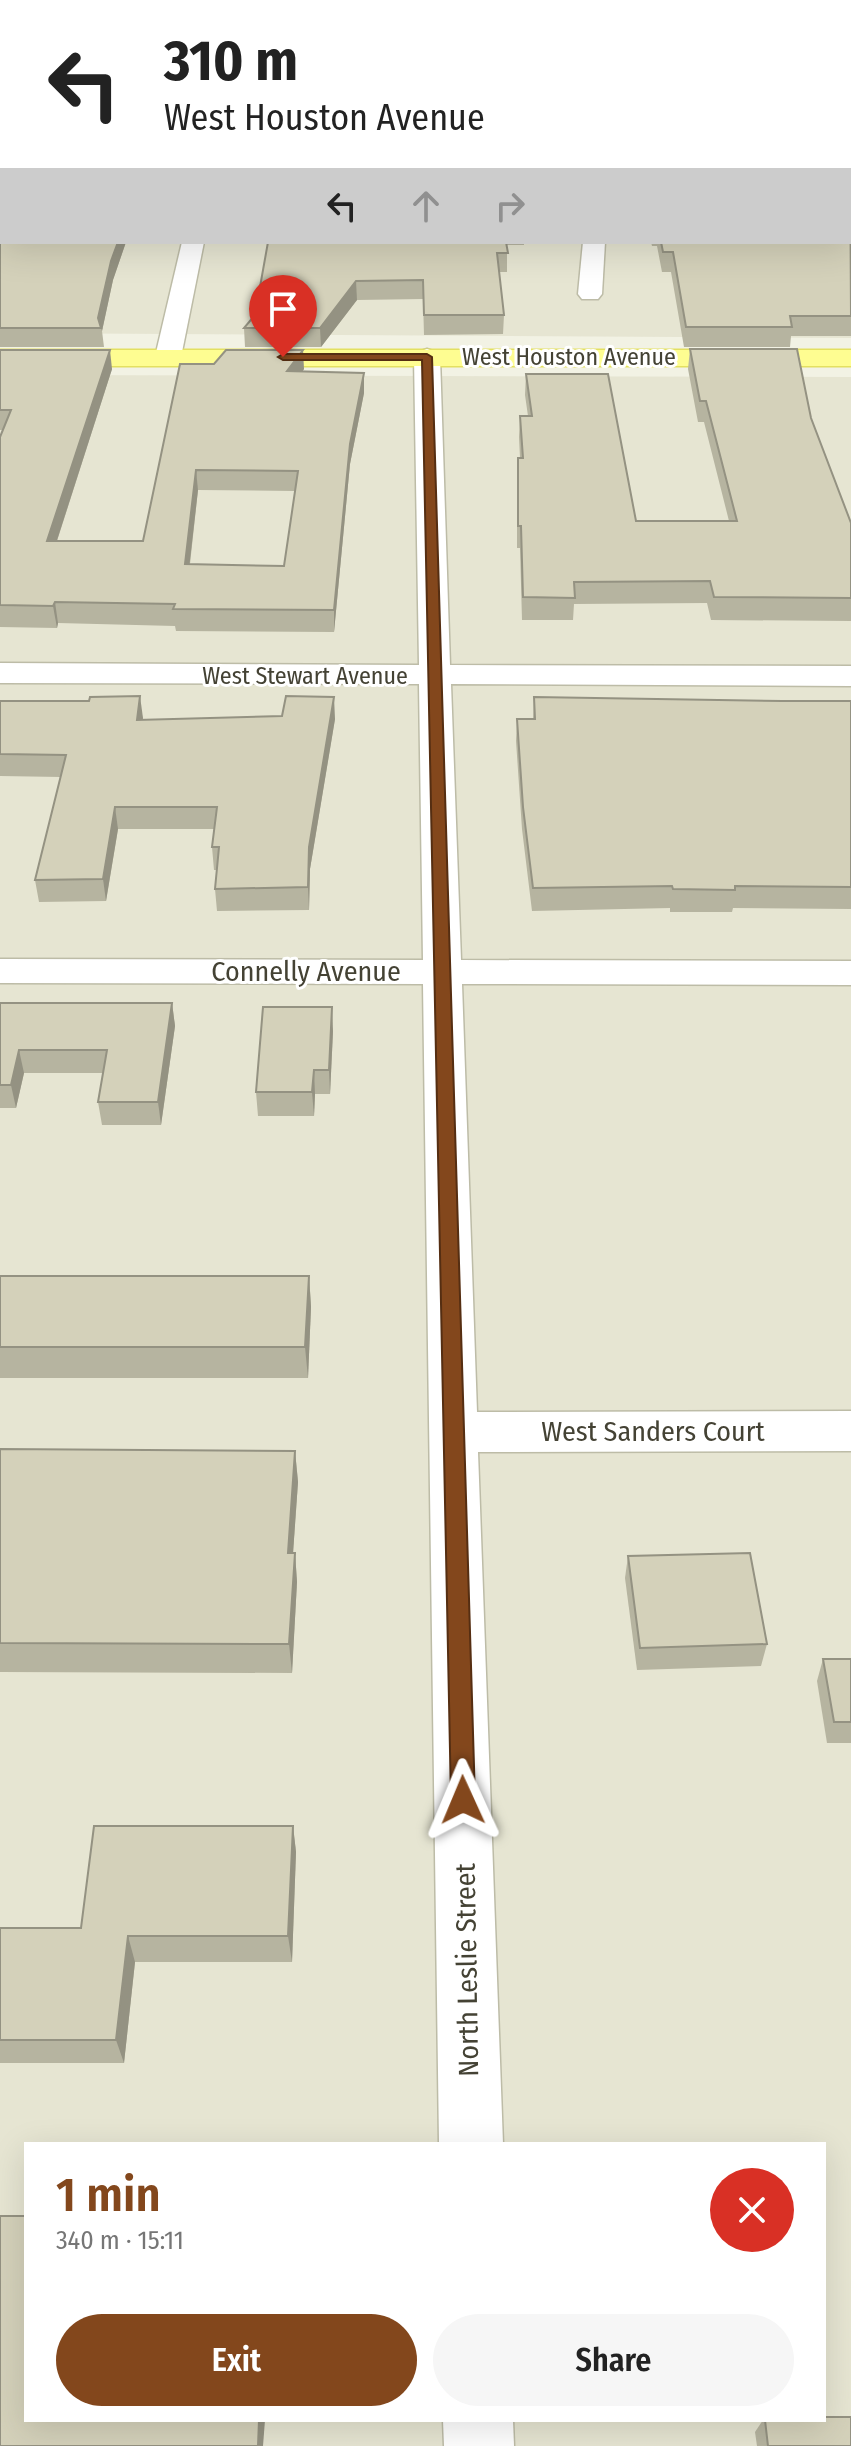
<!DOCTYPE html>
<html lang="en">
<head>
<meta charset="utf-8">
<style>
	:root { --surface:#fff; --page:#f6f6f6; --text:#222; --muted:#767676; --accent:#83471c }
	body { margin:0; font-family:"Fira Sans Condensed",sans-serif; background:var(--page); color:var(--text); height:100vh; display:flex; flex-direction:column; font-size:30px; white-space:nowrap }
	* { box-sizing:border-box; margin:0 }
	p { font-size:26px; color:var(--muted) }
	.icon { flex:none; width:44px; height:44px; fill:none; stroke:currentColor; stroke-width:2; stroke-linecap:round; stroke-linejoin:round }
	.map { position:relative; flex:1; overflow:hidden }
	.details { position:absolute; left:24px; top:2142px; width:802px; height:280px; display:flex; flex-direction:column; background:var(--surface); border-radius:0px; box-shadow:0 8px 32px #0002 }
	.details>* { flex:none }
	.hud { position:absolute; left:0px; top:0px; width:852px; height:244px; box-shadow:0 8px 32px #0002; background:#fff; color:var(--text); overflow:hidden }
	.pin { position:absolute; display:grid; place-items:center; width:68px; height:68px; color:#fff; margin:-82px -34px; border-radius:50% 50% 50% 0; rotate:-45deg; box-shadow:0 0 8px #0007 }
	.pin .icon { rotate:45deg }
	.me { position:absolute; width:88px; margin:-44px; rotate:359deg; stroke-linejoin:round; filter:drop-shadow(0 0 6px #0008) }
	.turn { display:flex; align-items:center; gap:28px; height:168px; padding:0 32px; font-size:36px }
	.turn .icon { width:104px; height:104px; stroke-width:2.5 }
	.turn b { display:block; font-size:56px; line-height:68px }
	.lanes { display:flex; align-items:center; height:76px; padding:0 32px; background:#0003; justify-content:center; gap:40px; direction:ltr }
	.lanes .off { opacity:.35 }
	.round { display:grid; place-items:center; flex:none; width:84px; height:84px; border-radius:42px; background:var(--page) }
	.summary { display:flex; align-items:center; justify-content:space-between; height:136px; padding:0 32px }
	h1 { font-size:48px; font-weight:600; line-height:60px; color:var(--accent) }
	.primary-button { display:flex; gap:16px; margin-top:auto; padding:16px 32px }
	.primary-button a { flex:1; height:92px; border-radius:48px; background:var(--accent); color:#fff; font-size:32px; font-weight:600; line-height:92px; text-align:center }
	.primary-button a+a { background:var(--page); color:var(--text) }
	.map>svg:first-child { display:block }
	.residential { fill:#e6e5d2; fill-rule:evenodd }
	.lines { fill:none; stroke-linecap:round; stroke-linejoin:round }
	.minor-casing { stroke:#bdbca7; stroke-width:3 }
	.major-casing { stroke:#e3e061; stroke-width:3 }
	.minor { fill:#fff; fill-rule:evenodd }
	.major { fill:#fefd91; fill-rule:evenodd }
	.wall { fill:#b6b4a0; fill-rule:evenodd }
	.shaded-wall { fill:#949282 }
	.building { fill:#d4d1ba; stroke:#949282; stroke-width:2; fill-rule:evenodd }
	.route { fill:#83471c; stroke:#552e12; stroke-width:2 }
	.labels { text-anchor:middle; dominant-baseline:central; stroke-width:6; stroke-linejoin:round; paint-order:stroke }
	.far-street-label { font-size:24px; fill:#444234; stroke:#fff }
	.street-label { font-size:28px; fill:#444234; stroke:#fff }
</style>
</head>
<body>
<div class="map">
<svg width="851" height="2446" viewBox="0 0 851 2446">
	<rect width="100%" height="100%" fill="#f2f2e4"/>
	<g class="residential">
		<path d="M0,0H851V338L0,333ZM2,2H850V242H2Z"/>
		<path d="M0,375L851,377V2446H0ZM26,2144H824V2420H26Z"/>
	</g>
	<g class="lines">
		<defs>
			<g id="minor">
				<polygon points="235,0 253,0 234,2"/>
				<polygon points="524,0 542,0 543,2 525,2"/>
				<rect x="823" y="0" width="18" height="2"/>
				<rect x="850" y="36" width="1" height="12"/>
				<polygon points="182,242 204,242 181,357 177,362 159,362 155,357"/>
				<polygon points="583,242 605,242 602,294 598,299 582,299 578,294"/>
				<polygon points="427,349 436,352 440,357 450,665 851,666 851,686 451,684 461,960 851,961 851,985 462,984 477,1412 851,1411 851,1451 478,1452 503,2144 439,2144 423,984 0,983 0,959 423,960 419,684 0,683 0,663 419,665 414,357 418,352"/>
				<polygon points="443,2420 513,2420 514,2446 444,2446"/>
			</g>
			<rect id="major" x="0" y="350" width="851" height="16"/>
		</defs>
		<use href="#minor" class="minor-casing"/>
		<use href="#major" class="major-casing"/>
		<use href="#minor" class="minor"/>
		<use href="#major" class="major"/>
	</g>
	<g class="wall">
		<polygon points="2,6 2,51 0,50 0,11"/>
		<polygon points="851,151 851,336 791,336 790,347 684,347 671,272 662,272 657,246 652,246 651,242 850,242"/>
		<polygon points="0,238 2,242 126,242 113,280 102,331 104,347 0,347"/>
		<polygon points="268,242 524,242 524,245 507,245 507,272 499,272 504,315 503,334 424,335 423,299 357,300 321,347 245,347 244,328 255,315"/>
		<polygon points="690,349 811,418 851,523 851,621 711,620 707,603 574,604 573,620 522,620 520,548 517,548 517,479 518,458 520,458 519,437 520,416 528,416 525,395 526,374 636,521 729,521 704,422 698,422 688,369"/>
		<path d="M0,350L112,369L57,541H143L180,364L304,369L302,372L364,393L350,464L334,632L176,631L175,626L58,623L57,628L0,627V437L3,430H0ZM198,490L295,491L284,566L190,564Z"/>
		<polygon points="534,697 782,701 851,701 851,909 733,908 732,912 670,912 670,908 532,911 522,829 516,741 517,719 533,719"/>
		<polygon points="0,701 142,720 335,719 310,869 309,910 217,911 215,889 217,870 214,870 212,847 214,829 118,829 106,901 39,902 35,880 61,777 0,776"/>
		<polygon points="0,1003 172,1003 175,1026 161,1125 102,1125 98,1102 103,1073 24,1073 16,1108 0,1108"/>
		<polygon points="333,1031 330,1094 315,1094 314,1116 258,1116 256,1092"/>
		<polygon points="0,1276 309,1276 311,1307 308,1378 0,1378"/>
		<polygon points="0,1449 295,1451 298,1482 293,1553 295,1553 297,1582 292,1673 0,1672"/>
		<polygon points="628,1556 767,1644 761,1666 637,1670 625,1578"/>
		<polygon points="823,1659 851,1659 851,1743 827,1743 817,1681"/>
		<polygon points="293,1826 296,1852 292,1962 135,1962 124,2063 0,2063 0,1928 81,1928"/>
		<polygon points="763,2420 824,2420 851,2446 757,2446 755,2432"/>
	</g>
	<g class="shaded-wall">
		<polygon points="2,119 2,137 0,141 0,123"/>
		<polygon points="118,242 126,242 113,280 102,331 98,318 111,261"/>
		<polygon points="356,281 357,300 321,347 320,328"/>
		<polygon points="110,350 112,369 50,562 47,541"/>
		<polygon points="303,350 304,369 288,391 287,371"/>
		<polygon points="364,373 364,393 350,464 334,632 334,610 350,444"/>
		<polygon points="196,470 198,490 187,586 185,564"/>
		<polygon points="55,602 58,623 57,628 53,606"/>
		<polygon points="140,696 143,718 140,742 137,720"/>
		<polygon points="334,697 335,719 310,869 309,910 308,887 309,847"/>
		<polygon points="115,807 118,829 106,901 103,879"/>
		<polygon points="172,1003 175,1026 161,1125 158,1102"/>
		<polygon points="332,1007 333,1031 330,1094 329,1070"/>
		<polygon points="19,1050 24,1073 16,1108 11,1085"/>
		<polygon points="314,1070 315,1094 314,1116 312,1092"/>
		<polygon points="309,1276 311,1307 308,1378 305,1347"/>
		<polygon points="295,1451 298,1482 291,1582 288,1553"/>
		<polygon points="295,1553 297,1582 292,1673 289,1644"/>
		<polygon points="293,1826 296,1852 292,1962 288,1936"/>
		<polygon points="128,1936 135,1962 124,2063 116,2040"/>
		<polygon points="259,2420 265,2420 263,2446 258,2446"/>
	</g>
	<g class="building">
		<polygon points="5,0 61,0 60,2 4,2"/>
		<rect x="120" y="0" width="61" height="2"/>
		<rect x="299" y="0" width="181" height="2"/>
		<polygon points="595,0 786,0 787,2 596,2"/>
		<polygon points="2,6 2,40 0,38 0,11"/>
		<polygon points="0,54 2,54 2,119 0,123"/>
		<polygon points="850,149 851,316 790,316 792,327 686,327 673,252 663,252 661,242 850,242"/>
		<polygon points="0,238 2,238 2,242 118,242 111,261 98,318 101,328 0,328"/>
		<polygon points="268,242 506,242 508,253 497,253 504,315 424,315 423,280 356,281 320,328 244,328 255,315"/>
		<polygon points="690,349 797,349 811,418 851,523 851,598 714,597 710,581 574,582 575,598 523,597 521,526 518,526 518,458 523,458 520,416 532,416 526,374 608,374 636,521 737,521 706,401 700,401"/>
		<path d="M0,350H110L47,541H143L180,364H214L226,350H303L287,371L364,373L350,444L334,610L173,609L175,604L55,602L53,606L0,605V437L11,410H0ZM196,470L298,471L284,566L185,564Z"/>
		<polygon points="140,696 137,720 282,716 286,696 334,697 309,847 308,887 215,889 219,847 212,847 217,807 115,807 103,879 35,880 66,755 0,754 0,701 89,701 90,697"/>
		<polygon points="534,697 782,701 851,701 851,887 735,886 735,890 673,889 672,886 533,888 523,807 517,719 535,719"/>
		<polygon points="0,1003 172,1003 158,1102 98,1102 107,1050 19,1050 11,1085 0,1085"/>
		<polygon points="263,1007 332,1007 329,1070 314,1070 312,1092 256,1092"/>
		<polygon points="0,1276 309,1276 305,1347 0,1347"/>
		<polygon points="0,1449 295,1451 288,1553 295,1553 289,1644 0,1643"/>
		<polygon points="750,1553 767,1644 640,1648 628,1556"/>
		<polygon points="823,1659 851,1659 851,1722 834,1722"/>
		<polygon points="94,1826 293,1826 288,1936 128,1936 116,2040 0,2040 0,1928 81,1928"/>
		<polygon points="0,2216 26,2216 26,2420 259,2420 258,2446 0,2446"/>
		<polygon points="824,2417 851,2417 851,2446 768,2446 765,2420 824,2420"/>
	</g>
	<polygon class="route" points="427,354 432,357 475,1800 471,1808 463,1811 455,1808 451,1800 422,360 283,360 278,357 283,354"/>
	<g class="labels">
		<g class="far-street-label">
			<text x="569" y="357">West Houston Avenue</text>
			<text x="305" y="676">West Stewart Avenue</text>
		</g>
		<g class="street-label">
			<text x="306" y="971">Connelly Avenue</text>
			<text x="653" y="1431">West Sanders Court</text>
			<text transform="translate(467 1970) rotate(-91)">North Leslie Street</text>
		</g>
	</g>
</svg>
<div class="pin" style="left:283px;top:357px;background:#d93025"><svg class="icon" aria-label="arrive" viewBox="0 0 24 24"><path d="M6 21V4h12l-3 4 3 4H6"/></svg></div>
<svg class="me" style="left:463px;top:1800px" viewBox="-20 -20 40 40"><path d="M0-17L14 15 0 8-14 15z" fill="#83471c" stroke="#fff" stroke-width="4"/></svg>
<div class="hud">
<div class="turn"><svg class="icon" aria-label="left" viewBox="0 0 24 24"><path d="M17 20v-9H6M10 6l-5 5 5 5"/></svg><div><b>310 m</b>West Houston Avenue</div></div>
<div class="lanes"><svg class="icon" aria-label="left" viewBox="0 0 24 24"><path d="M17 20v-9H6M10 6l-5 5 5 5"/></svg><svg class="icon off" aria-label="ahead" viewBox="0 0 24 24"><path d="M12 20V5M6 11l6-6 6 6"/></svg><svg class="icon off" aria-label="right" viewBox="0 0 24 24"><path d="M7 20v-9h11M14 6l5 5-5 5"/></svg></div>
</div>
<section class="details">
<div class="summary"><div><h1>1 min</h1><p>340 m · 15:11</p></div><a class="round" style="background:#d93025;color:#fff"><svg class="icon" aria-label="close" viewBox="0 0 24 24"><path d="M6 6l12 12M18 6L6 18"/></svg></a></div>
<div class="primary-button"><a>Exit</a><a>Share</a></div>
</section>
</div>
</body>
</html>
